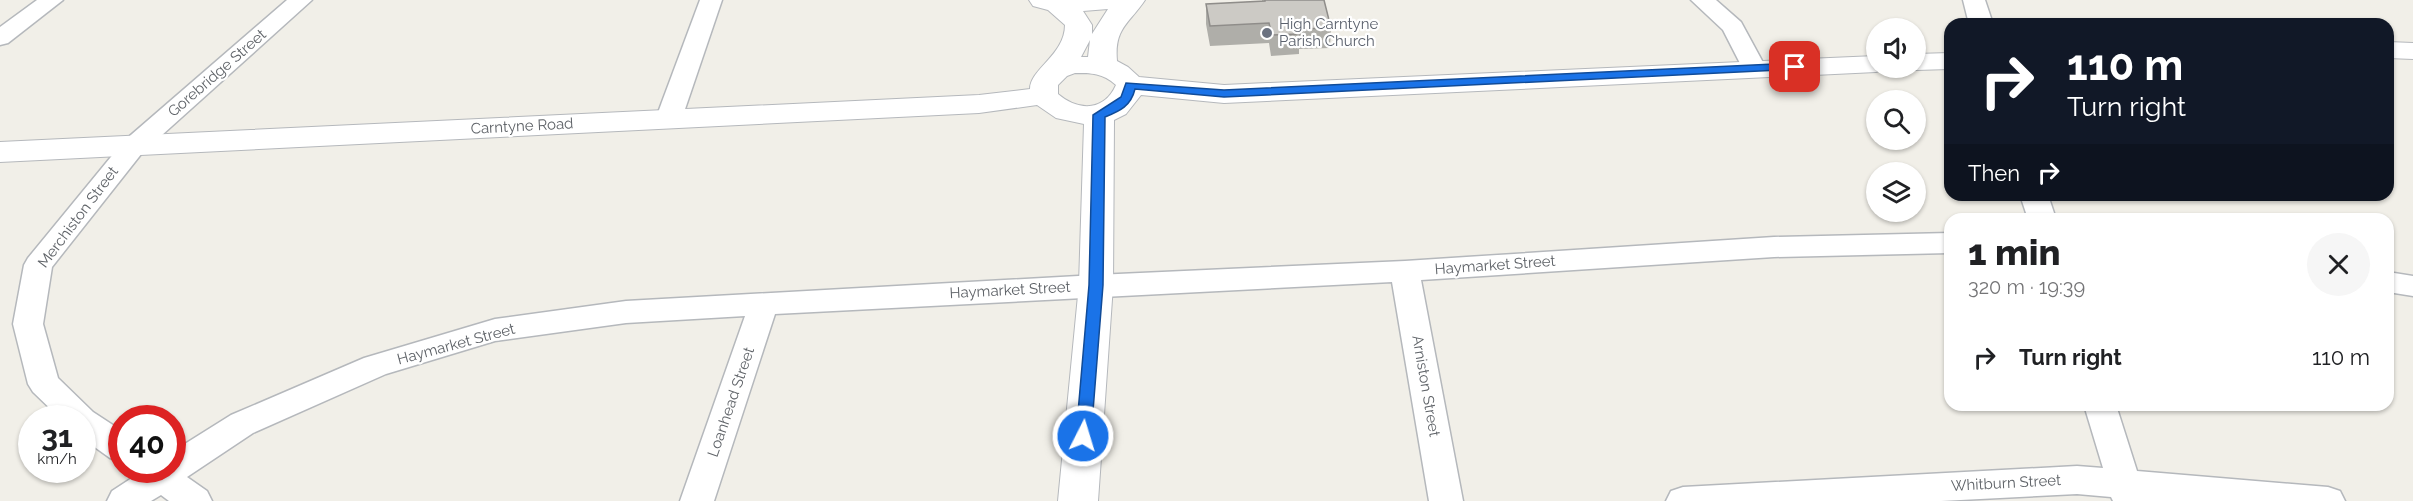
<!DOCTYPE html>
<html lang="en">
<head>
<meta charset="utf-8">
<style>
	:root { --surface:#fff; --page:#f6f6f6; --text:#202124; --muted:#757577 }
	body { margin:0; font-family:Raleway,sans-serif; background:var(--page); color:var(--text); height:100vh; display:flex; flex-direction:column; font-size:22px; white-space:nowrap }
	* { box-sizing:border-box; margin:0 }
	p { font-size:20px; color:var(--muted) }
	.icon { flex:none; width:33px; height:33px; fill:none; stroke:currentColor; stroke-width:2; stroke-linecap:round; stroke-linejoin:round }
	.map { position:relative; flex:1; overflow:hidden }
	.sheet { position:absolute; left:1944px; top:213px; width:450px; height:198px; display:flex; flex-direction:column; background:var(--surface); border-radius:18px; box-shadow:0 2px 4px #0004 }
	.sheet>* { flex:none }
	.guide { position:absolute; left:1944px; top:18px; width:450px; height:183px; border-radius:18px; box-shadow:0 2px 4px #0004; background:#111827; color:#fff; overflow:hidden }
	.fabs { position:absolute; left:1866px; top:18px; display:grid; gap:12px }
	.fabs a { display:grid; place-items:center; width:60px; height:60px; border-radius:50%; background:var(--surface); box-shadow:0 2px 4px #0004; font-size:30px }
	.speed { position:absolute; left:18px; top:405px; display:flex; gap:12px; font-size:30px; font-weight:700; text-align:center }
	.speed>* { display:grid; place-content:center; width:78px; height:78px; border-radius:50%; background:var(--surface); box-shadow:0 2px 4px #0004; line-height:1 }
	.speed small { font-size:15px; font-weight:400 }
	.speed .limit { border:9px solid #d22; background:#fff; color:#111 }
	.pin { position:absolute; display:grid; place-items:center; width:51px; height:51px; color:#fff; margin:-26px; border-radius:12px; box-shadow:0 3px 9px #0006 }
	.me { position:absolute; width:66px; margin:-33px; rotate:5deg; stroke-linejoin:round; filter:drop-shadow(0 0 4px #0008) }
	.turn { display:flex; align-items:center; gap:21px; height:126px; padding:0 24px; font-size:27px }
	.turn .icon { width:78px; height:78px; stroke-width:2.5 }
	.turn b { display:block; font-size:42px; line-height:51px }
	.then { display:flex; align-items:center; height:57px; padding:0 24px; background:#0003; gap:12px; font-size:22px }
	.round { display:grid; place-items:center; flex:none; width:63px; height:63px; border-radius:32px; background:var(--page) }
	.head { display:flex; align-items:center; justify-content:space-between; height:102px; padding:0 24px }
	h1 { font-size:36px; font-weight:800; line-height:45px }
	ul { padding:0; list-style:none }
	li { display:flex; align-items:center; gap:18px; height:84px; padding:0 24px }
	li div { flex:1 }
	li b { display:block; font-size:22px }
	li em { font-style:normal }
	.map>svg:first-child { display:block }
	.lines { fill:none; stroke-linecap:round; stroke-linejoin:round }
	.minor-casing { stroke:#b5b8bc; stroke-width:3 }
	.tertiary-casing { stroke:#b5b8bc; stroke-width:2 }
	.minor { fill:#fff; fill-rule:evenodd }
	.tertiary { fill:#fff; fill-rule:evenodd }
	.wall { fill:#afaea9 }
	.building { fill:#cccac5; stroke:#8f8d8a; stroke-width:1.5 }
	.route { fill:#1a73e8; stroke:#114b97; stroke-width:1.5 }
	.worship-dot { fill:#6b7280; stroke:#fff; stroke-width:2 }
	.labels { text-anchor:middle; dominant-baseline:central; stroke-width:4.5; stroke-linejoin:round; paint-order:stroke }
	.worship-label { font-size:15px; fill:#5b616d; stroke:#fff; text-anchor:start }
	.street-label { font-size:15px; fill:#5f6368; stroke:#fff }
</style>
</head>
<body>
<div class="map">
<svg width="2413" height="501" viewBox="0 0 2413 501">
	<rect width="100%" height="100%" fill="#f1efe8"/>
	<g class="lines">
		<defs>
			<g id="minor">
				<polygon points="37,0 63,0 8,43 0,45 0,27"/>
				<polygon points="287,0 312,0 142,153 52,267 43,324 58,378 93,412 122,431 122,462 110,458 82,438 82,418 60,418 33,392 28,384 13,324 24,265 28,258 124,141"/>
				<polygon points="700,0 722,0 682,118 678,123 669,126 660,123 656,118"/>
				<polygon points="1691,0 1716,0 1741,22 1766,68 1763,73 1754,75 1745,73 1723,30"/>
				<polygon points="1963,0 1985,0 1993,24 1969,24"/>
				<polygon points="2020,195 2048,195 2056,219 2028,219"/>
				<polygon points="1950,233 1950,253 1774,257 1421,280 1463,501 1429,501 1392,282 775,314 714,501 680,501 745,316 626,323 495,341 386,374 253,433 187,477 207,491 212,501 169,501 161,495 151,501 107,501 112,491 138,474 135,470 172,470 172,452 231,415 364,358 495,319 626,301 1096,275 1405,261 1774,237"/>
				<polygon points="2388,272 2413,276 2413,296 2388,292"/>
				<polygon points="2084,405 2116,405 2137,471 2328,487 2340,491 2345,501 2113,501 2111,497 2077,494 1941,501 1666,501 1671,491 1683,487 2077,466 2103,468"/>
			</g>
			<g id="tertiary">
				<path d="M1029,0H1145C1129,24 1114,28 1117,61L1128,67L1139,77L1224,85L1876,56V68H1888L1876,72L1224,103L1141,95L1126,114L1114,120L1113,285L1098,501H1058L1079,285L1084,124L1056,118L1037,105L979,113L0,162V142L979,95L1030,89C1030,69 1065,55 1065,25L1048,10L1033,6ZM1108,9L1092,34V25L1083,11ZM1090,40L1088,57H1081ZM1075,73C1091,73 1103,73 1116,85C1104,112 1078,111 1058,94V85L1067,76Z"/>
				<polygon points="2388,42 2413,43 2413,59 2388,58"/>
				<polygon points="1950,53 1950,69 1916,70 1906,68 1916,68 1916,54"/>
			</g>
		</defs>
		<use href="#minor" class="minor-casing"/>
		<use href="#tertiary" class="tertiary-casing"/>
		<use href="#minor" class="minor"/>
		<use href="#tertiary" class="tertiary"/>
	</g>
	<polygon class="wall" points="1262,0 1324,0 1331,28 1330,48 1299,49 1299,54 1271,56 1269,43 1210,46 1206,24 1206,4 1262,1"/>
	<polygon class="building" points="1265,0 1324,0 1331,28 1299,29 1300,34 1272,35 1269,23 1210,26 1206,4 1265,1"/>
	<path class="route" d="M1795,63L1799,64V69L1224,97L1135,89C1131,106 1120,111 1105,117L1103,285L1091,436L1083,442L1076,436L1089,285L1093,115L1121,97L1126,83L1224,90Z"/>
	<circle class="worship-dot" cx="1267" cy="33" r="6"/>
	<g class="labels">
		<g class="worship-label">
			<text x="1279" y="24">High Carntyne<tspan x="1279" dy="17">Parish Church</tspan></text>
		</g>
		<g class="street-label">
			<text transform="translate(217 73) rotate(-41)">Gorebridge Street</text>
			<text transform="translate(522 126) rotate(-3)">Carntyne Road</text>
			<text transform="translate(78 217) rotate(-53)">Merchiston Street</text>
			<text transform="translate(1495 265) rotate(-4)">Haymarket Street</text>
			<text transform="translate(1010 290) rotate(-3)">Haymarket Street</text>
			<text transform="translate(456 344) rotate(-15)">Haymarket Street</text>
			<text transform="translate(1426 386) rotate(80)">Arniston Street</text>
			<text transform="translate(731 402) rotate(-71)">Loanhead Street</text>
			<text transform="translate(2006 483) rotate(-3)">Whitburn Street</text>
		</g>
	</g>
</svg>
<div class="fabs">
<a><svg class="icon" aria-label="sound" viewBox="0 0 24 24"><path d="M4 9h4l5-4v14l-5-4H4zM17 9q2 3 0 6"/></svg></a>
<a><svg class="icon" aria-label="search" viewBox="0 0 24 24"><circle cx="10" cy="10" r="6"/><path d="M15 15l6 6"/></svg></a>
<a><svg class="icon" aria-label="layers" viewBox="0 0 24 24"><path d="M12 4l9 5-9 5-9-5zM3 14l9 5 9-5"/></svg></a>
</div>
<div class="speed"><div>31<small>km/h</small></div><div class="limit">40</div></div>
<div class="pin" style="left:1795px;top:67px;background:#d93025"><svg class="icon" aria-label="arrive" viewBox="0 0 24 24"><path d="M6 21V4h12l-3 4 3 4H6"/></svg></div>
<svg class="me" style="left:1083px;top:436px" viewBox="-20 -20 40 40"><circle r="17" fill="#1a73e8" stroke="#fff" stroke-width="3"/><path d="M0-11L8 9 0 5-8 9z" fill="#fff"/></svg>
<div class="guide">
<div class="turn"><svg class="icon" aria-label="right" viewBox="0 0 24 24"><path d="M7 20v-9h11M14 6l5 5-5 5"/></svg><div><b>110 m</b>Turn right</div></div>
<div class="then">Then<svg class="icon" aria-label="right" viewBox="0 0 24 24"><path d="M7 20v-9h11M14 6l5 5-5 5"/></svg></div>
</div>
<section class="sheet">
<div class="head"><div><h1>1 min</h1><p>320 m · 19:39</p></div><a class="round"><svg class="icon" aria-label="close" viewBox="0 0 24 24"><path d="M6 6l12 12M18 6L6 18"/></svg></a></div>
<ul>
<li><svg class="icon" aria-label="right" viewBox="0 0 24 24"><path d="M7 20v-9h11M14 6l5 5-5 5"/></svg><div><b>Turn right</b></div><em>110 m</em></li>
</ul>
</section>
</div>
</body>
</html>
